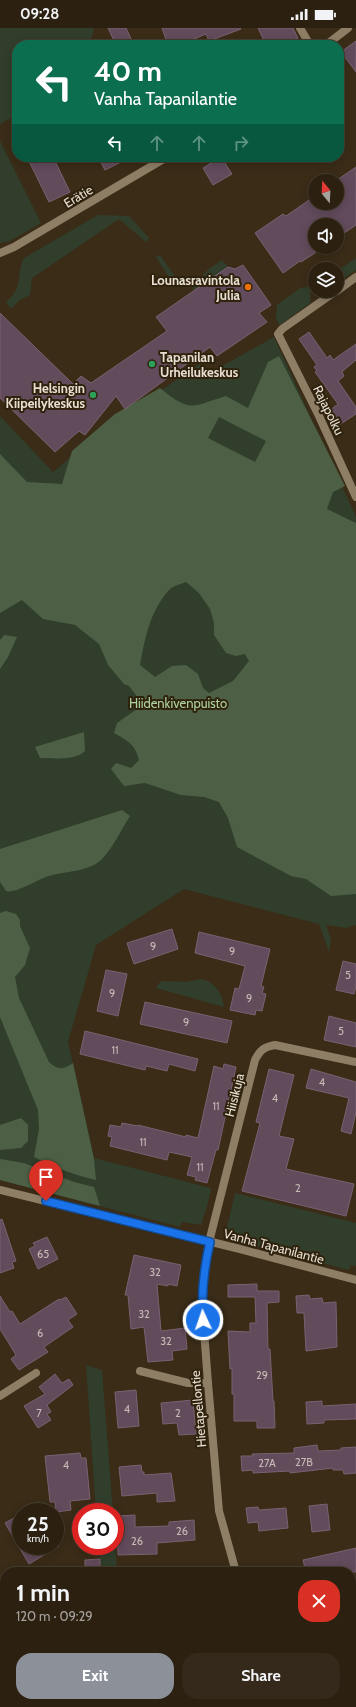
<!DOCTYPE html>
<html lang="en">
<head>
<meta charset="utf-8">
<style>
	:root { --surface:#2c2111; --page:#34291a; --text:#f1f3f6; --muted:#a6a39f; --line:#483e31; --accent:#8c9099 }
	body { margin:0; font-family:Cabin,sans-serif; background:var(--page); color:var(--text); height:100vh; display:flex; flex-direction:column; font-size:15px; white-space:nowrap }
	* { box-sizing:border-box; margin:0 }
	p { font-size:13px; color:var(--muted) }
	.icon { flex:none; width:22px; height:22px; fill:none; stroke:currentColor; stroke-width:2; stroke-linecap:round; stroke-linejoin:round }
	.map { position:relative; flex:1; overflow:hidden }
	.drawer { position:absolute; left:0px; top:1539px; width:356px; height:140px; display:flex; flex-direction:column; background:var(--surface); border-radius:16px 16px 0 0; box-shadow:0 2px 10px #0003,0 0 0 1px var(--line) }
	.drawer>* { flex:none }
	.hud { position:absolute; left:12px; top:12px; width:332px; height:122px; border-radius:16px; box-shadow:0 2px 10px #0003,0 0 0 1px var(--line); background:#0b6e4f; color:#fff; overflow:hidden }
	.needle { width:26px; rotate:342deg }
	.controls { position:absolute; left:308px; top:146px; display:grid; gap:8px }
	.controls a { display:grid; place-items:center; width:36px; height:36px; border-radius:50%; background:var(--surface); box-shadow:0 2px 10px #0003,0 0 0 1px var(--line); font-size:20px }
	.speed { position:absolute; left:12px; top:1475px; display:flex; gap:8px; font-size:20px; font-weight:700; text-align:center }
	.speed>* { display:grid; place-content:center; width:52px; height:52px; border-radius:50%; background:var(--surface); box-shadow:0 2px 10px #0003,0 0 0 1px var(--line); line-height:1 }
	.speed small { font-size:10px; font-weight:400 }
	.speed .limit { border:6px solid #d22; background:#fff; color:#111 }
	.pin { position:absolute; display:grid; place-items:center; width:34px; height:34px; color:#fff; margin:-41px -17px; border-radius:50% 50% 50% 0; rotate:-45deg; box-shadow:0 0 4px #0007 }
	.pin .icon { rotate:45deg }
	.me { position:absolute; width:44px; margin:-22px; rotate:357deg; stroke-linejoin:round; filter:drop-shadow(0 0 3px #0008) }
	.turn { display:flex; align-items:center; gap:14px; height:84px; padding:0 16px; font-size:18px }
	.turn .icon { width:52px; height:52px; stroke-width:2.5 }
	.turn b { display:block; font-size:28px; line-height:34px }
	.lanes { display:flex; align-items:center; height:38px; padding:0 16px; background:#0003; justify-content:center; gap:20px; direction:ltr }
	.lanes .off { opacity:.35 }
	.round { display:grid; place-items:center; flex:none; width:42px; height:42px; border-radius:16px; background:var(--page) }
	.headline { display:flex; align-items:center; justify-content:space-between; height:68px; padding:0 16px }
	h1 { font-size:24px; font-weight:700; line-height:30px }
	.cta { display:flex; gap:8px; margin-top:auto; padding:8px 16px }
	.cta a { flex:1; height:46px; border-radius:16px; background:var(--accent); color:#fff; font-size:16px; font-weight:700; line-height:46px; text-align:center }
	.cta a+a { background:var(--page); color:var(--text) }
	.status { display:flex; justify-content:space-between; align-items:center; height:28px; padding:0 20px; background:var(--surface); direction:ltr }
	.status svg { height:11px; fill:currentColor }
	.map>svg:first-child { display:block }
	.green { fill:#303e2b }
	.forest { fill:#4d6045; fill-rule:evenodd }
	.building { fill:#624b5b; stroke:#7a6172 }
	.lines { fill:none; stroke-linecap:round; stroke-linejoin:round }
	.minor { stroke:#8e7e66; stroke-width:8 }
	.tertiary { stroke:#8e7e66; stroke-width:8 }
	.route-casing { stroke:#114b97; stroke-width:10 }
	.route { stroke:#1a73e8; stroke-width:7 }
	.food-dot { fill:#e8710a; stroke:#2f220d; stroke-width:1.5 }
	.leisure-dot { fill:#2e9e5b; stroke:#2f220d; stroke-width:1.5 }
	.labels { text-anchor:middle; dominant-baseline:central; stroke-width:4; stroke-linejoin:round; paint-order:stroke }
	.number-label { font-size:11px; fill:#c6bab4 }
	.street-label { font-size:13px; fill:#e8dfd2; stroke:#2f220d }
	.poi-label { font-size:13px; font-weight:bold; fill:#e8dfd2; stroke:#2f220d; text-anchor:end }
	.park-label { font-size:13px; fill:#add29f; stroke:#2f220d }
</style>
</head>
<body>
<div class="status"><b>09:28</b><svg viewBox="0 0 49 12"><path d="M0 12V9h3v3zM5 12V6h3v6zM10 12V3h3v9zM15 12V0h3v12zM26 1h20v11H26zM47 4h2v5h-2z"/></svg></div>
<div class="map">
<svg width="356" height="1679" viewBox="0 0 356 1679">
	<rect width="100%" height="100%" fill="#3a2c17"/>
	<g class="green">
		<polygon points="0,0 94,0 90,17 17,17 17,87 0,96"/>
		<polygon points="0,113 41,195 10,213 0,215"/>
		<path d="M98,187L129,188L149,210L146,214L119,191L32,250L30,267L20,272L11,281L6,274C25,258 15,248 24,230Z"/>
		<polygon points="160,227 174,247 176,253 171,257 167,255 170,251 156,229"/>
		<polygon points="356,230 356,242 337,255 337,243"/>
		<polygon points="222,232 228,239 194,263 192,258 210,240"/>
		<polygon points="307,259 311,261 310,275 280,297 276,291 277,277 300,260"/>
		<polygon points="274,309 356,489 356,897 346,900 326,897 331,911 329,924 319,896 184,861 96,917 68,1014 94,1130 211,1160 208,1175 201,1197 182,1194 180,1199 0,1152 0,388 53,444 123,386 160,363 200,336 204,348"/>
		<path d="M201,951C216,954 222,966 224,979L156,960L159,955L163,953L186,954Z"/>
		<polygon points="235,1165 356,1195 356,1238 351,1237 349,1242 247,1216 248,1212 233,1208 227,1200"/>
		<polygon points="86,1337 102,1342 113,1484 96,1484"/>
		<polygon points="115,1512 117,1544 101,1544 99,1518 115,1518"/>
	</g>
	<g class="forest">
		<path d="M279,328L345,458L333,464L327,481L356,495V866L331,868L306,851L291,848L237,819L228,790L219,774L204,769L181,767L145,755L124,758L111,741L116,735L131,740L139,732C135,716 128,713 114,705L117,695L137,681L136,667L129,658L124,656L108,637L99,616L75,597L43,591L22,572L0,585V426L27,454L62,456L72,423L115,386L160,360C191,385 190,379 226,368L248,380L268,334ZM219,389L266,413L255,434L208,410ZM186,554L199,565L210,581L214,595V607L226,625L236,628L245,626L249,633L233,653L209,665L203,660L198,646L186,637L172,638L155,649L140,637C145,610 150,583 169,562C173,558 181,556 186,554Z"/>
		<polygon points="4,607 17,609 8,629 0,641 0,612"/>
		<path d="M84,704L85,723C75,733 53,730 40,730L35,719Z"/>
		<path d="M122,782L130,788C121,802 113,820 101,832C88,844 65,843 49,848C38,851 16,866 6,863L0,854V821Z"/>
		<path d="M6,883L16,886L20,892V898L30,920L25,937L15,949L19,970L49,1034C57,1042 64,1042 73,1035L94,1131L96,1152C74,1147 54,1139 34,1129L39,1101L38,1082L0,989V885Z"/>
		<polygon points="21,1090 28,1097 28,1113 21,1120 0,1122 0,1097"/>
		<polygon points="0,1131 24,1135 74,1154 94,1159 100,1178 0,1152"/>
	</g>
	<g class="building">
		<polygon points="108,0 126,0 134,17 116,17"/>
		<polygon points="162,0 240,0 241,1 209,13 206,6 187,14 188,17 168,17"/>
		<polygon points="258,0 293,0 298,10 291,13 293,17 266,17"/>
		<polygon points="356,13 356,44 341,24"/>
		<polygon points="27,129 53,129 70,164 49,174"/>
		<polygon points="98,129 131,129 105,142"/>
		<polygon points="221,129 232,146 213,157 203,140"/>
		<polygon points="356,139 356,197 337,210 337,197 315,197 315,225 301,234 300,233 283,245 255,205 283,186 286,188 315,168 315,175 337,175 337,152"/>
		<polygon points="243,237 271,277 259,285 267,294 217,328 210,319 125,381 116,368 85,407 79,403 55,424 0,370 0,285 73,356 81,348 91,355 167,303 156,289 228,239 235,241"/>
		<polygon points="309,304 327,330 330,327 333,332 356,316 356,332 344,342 342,344 344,348 338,353 356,379 356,386 339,397 329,383 338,376 315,344 317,343 314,339 317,337 299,311"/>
		<polygon points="172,901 178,921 134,936 127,915"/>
		<polygon points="199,904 270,921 261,958 264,959 262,965 266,966 262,983 256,982 255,987 230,982 235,960 239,961 245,938 195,925"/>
		<polygon points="343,933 356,936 356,958 354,966 336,962"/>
		<polygon points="106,942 127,946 118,988 97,983"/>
		<polygon points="145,974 232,993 227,1015 140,996"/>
		<polygon points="329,988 356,995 356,1019 324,1012"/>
		<polygon points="85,1003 198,1031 195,1043 169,1036 167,1043 146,1038 145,1042 80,1026"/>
		<polygon points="224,1036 236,1039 218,1122 216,1122 207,1155 195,1152 196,1149 187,1147 192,1129 169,1124 167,1132 110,1118 112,1109 108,1108 110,1097 121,1099 122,1095 138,1098 138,1097 186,1109 186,1107 198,1110 214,1038 223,1041"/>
		<polygon points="269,1041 294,1047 279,1108 294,1111 286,1141 354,1156 346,1188 242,1163 260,1095 256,1094"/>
		<polygon points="311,1041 356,1054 356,1084 351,1106 341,1103 349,1070 306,1060"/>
		<polygon points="2,1191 16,1233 12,1234 14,1240 0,1245 0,1192"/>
		<polygon points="47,1209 58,1231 38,1241 29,1221 35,1218 33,1215"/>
		<polygon points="134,1227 181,1237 177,1258 168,1256 168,1258 157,1256 161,1303 185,1300 187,1321 172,1323 173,1332 148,1334 144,1299 131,1301 128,1267 125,1267"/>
		<polygon points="257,1256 257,1263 279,1263 279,1274 267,1275 268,1321 270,1321 273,1373 274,1373 275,1400 257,1400 257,1393 234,1393 234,1366 232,1366 232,1340 230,1341 228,1303 250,1304 250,1295 256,1295 255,1269 228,1269 228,1257"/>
		<polygon points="309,1267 310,1271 322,1270 323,1275 336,1274 337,1319 306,1323 304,1285 297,1285 296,1268"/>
		<polygon points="0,1268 10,1284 12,1283 20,1296 59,1271 60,1272 66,1269 77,1286 68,1292 73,1299 44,1319 48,1324 19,1342 11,1331 16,1327 0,1301"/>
		<polygon points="55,1346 62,1355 69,1351 73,1357 47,1377 51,1384 47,1386 51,1392 38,1400 24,1378 45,1366 39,1359"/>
		<polygon points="136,1362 139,1398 118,1400 115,1364"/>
		<polygon points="193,1372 196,1406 179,1407 177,1395 163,1396 161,1375"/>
		<polygon points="322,1373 322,1378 356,1376 356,1391 324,1392 324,1395 307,1396 306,1374"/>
		<polygon points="317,1417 318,1423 341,1422 341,1420 356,1419 356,1445 344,1446 343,1442 333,1442 333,1440 290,1445 290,1443 253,1445 253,1442 242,1443 241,1428 253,1428 252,1426 294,1425 294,1420"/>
		<polygon points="80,1425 81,1430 86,1430 90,1471 70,1473 71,1482 56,1484 55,1474 50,1474 45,1428"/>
		<polygon points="141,1437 142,1444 144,1444 144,1447 171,1445 175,1473 157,1474 157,1465 122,1468 119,1439"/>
		<polygon points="327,1476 330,1502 312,1504 309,1478"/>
		<polygon points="258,1479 259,1482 286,1480 288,1500 259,1503 258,1494 248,1495 246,1480"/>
		<polygon points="21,1486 21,1518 59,1518 29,1536 5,1495"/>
		<polygon points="135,1487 135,1499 169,1498 169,1494 194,1492 195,1512 157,1515 157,1526 118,1527 117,1488"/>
		<polygon points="356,1520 356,1544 306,1544 303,1532"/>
		<polygon points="100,1531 100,1544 85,1544 85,1532"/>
	</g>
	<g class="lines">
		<g class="minor">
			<polyline points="300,0 310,17"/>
			<polyline points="326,17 348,0"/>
			<polyline points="0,225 14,219 167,129"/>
			<polyline points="336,263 282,301 278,306 319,388 356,469"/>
			<polyline points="337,263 356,249"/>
			<polyline points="140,1343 188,1355 208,1355"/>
			<polyline points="0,1368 36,1345"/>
			<path d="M236,1544L219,1483L208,1355L202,1277L205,1238L209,1214L255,1032C260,1022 264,1019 275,1017L356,1034"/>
			<polyline points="0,1567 5,1564"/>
			<polyline points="275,1674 276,1679"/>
		</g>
		<polyline class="tertiary" points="0,1162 240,1221 356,1252"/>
	</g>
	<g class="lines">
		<defs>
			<path id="route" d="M46,1173L210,1214C204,1240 201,1266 203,1292"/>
		</defs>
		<use href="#route" class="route-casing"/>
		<use href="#route" class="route"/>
	</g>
	<circle class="food-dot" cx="248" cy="259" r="4"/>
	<g class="leisure-dot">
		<circle cx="152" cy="336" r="4"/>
		<circle cx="93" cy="367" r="4"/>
	</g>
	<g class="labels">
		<g class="number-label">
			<text x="153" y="918">9</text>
			<text x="232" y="923">9</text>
			<text x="348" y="947">5</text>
			<text x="112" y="965">9</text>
			<text x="249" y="970">9</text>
			<text x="186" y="994">9</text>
			<text x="341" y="1003">5</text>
			<text x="115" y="1022">11</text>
			<text x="322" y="1054">4</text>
			<text x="275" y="1070">4</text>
			<text x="216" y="1078">11</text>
			<text x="143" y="1114">11</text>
			<text x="200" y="1139">11</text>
			<text x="298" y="1160">2</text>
			<text x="43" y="1226">65</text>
			<text x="155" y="1244">32</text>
			<text x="144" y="1286">32</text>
			<text x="40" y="1305">6</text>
			<text x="166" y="1313">32</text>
			<text x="262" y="1347">29</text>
			<text x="127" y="1381">4</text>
			<text x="39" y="1385">7</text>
			<text x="178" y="1385">2</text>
			<text x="304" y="1434">27B</text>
			<text x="267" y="1435">27A</text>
			<text x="66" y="1437">4</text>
			<text x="182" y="1503">26</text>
			<text x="137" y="1513">26</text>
		</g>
		<g class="street-label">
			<text transform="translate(78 168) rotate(-31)">Erätie</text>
			<text transform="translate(329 382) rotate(64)">Rajapolku</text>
			<text transform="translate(234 1067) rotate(-76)">Hiisikuja</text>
			<text transform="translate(274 1218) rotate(15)">Vanha Tapanilantie</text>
			<text transform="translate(198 1381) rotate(-95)">Hietapellontie</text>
		</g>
		<g class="poi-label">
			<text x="240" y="252">Lounasravintola<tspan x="240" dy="15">Julia</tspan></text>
			<text x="160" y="329" text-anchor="start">Tapanilan<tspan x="160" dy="15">Urheilukeskus</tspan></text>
			<text x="85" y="360">Helsingin<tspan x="85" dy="15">Kiipeilykeskus</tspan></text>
		</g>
		<g class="park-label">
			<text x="178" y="675">Hiidenkivenpuisto</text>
		</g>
	</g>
</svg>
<div class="controls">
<a><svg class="needle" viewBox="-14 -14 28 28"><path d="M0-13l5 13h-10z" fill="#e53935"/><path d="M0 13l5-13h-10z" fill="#a6a39f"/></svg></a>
<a><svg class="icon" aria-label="sound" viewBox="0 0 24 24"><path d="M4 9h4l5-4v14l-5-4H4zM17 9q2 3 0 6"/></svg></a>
<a><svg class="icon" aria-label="layers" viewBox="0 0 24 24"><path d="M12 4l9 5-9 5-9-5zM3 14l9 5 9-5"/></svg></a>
</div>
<div class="speed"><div>25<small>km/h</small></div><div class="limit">30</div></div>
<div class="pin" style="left:46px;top:1173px;background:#d93025"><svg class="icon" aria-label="arrive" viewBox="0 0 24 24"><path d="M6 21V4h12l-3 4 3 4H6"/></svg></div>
<svg class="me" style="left:203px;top:1292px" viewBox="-20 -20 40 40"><circle r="17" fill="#1a73e8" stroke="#fff" stroke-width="3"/><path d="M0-11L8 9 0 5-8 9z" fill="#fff"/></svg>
<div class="hud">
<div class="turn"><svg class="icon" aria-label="left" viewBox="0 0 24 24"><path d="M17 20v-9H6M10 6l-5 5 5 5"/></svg><div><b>40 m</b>Vanha Tapanilantie</div></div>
<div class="lanes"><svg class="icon" aria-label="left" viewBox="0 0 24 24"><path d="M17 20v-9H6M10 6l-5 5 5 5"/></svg><svg class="icon off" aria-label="ahead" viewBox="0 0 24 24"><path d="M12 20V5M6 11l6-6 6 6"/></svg><svg class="icon off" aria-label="ahead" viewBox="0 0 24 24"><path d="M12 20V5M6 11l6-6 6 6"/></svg><svg class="icon off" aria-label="right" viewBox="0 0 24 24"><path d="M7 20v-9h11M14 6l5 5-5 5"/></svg></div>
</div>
<section class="drawer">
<div class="headline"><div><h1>1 min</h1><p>120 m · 09:29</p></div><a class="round" style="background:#d93025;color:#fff"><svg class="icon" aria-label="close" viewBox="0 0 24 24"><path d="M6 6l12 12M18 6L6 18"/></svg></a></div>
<div class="cta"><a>Exit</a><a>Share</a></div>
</section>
</div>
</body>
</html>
